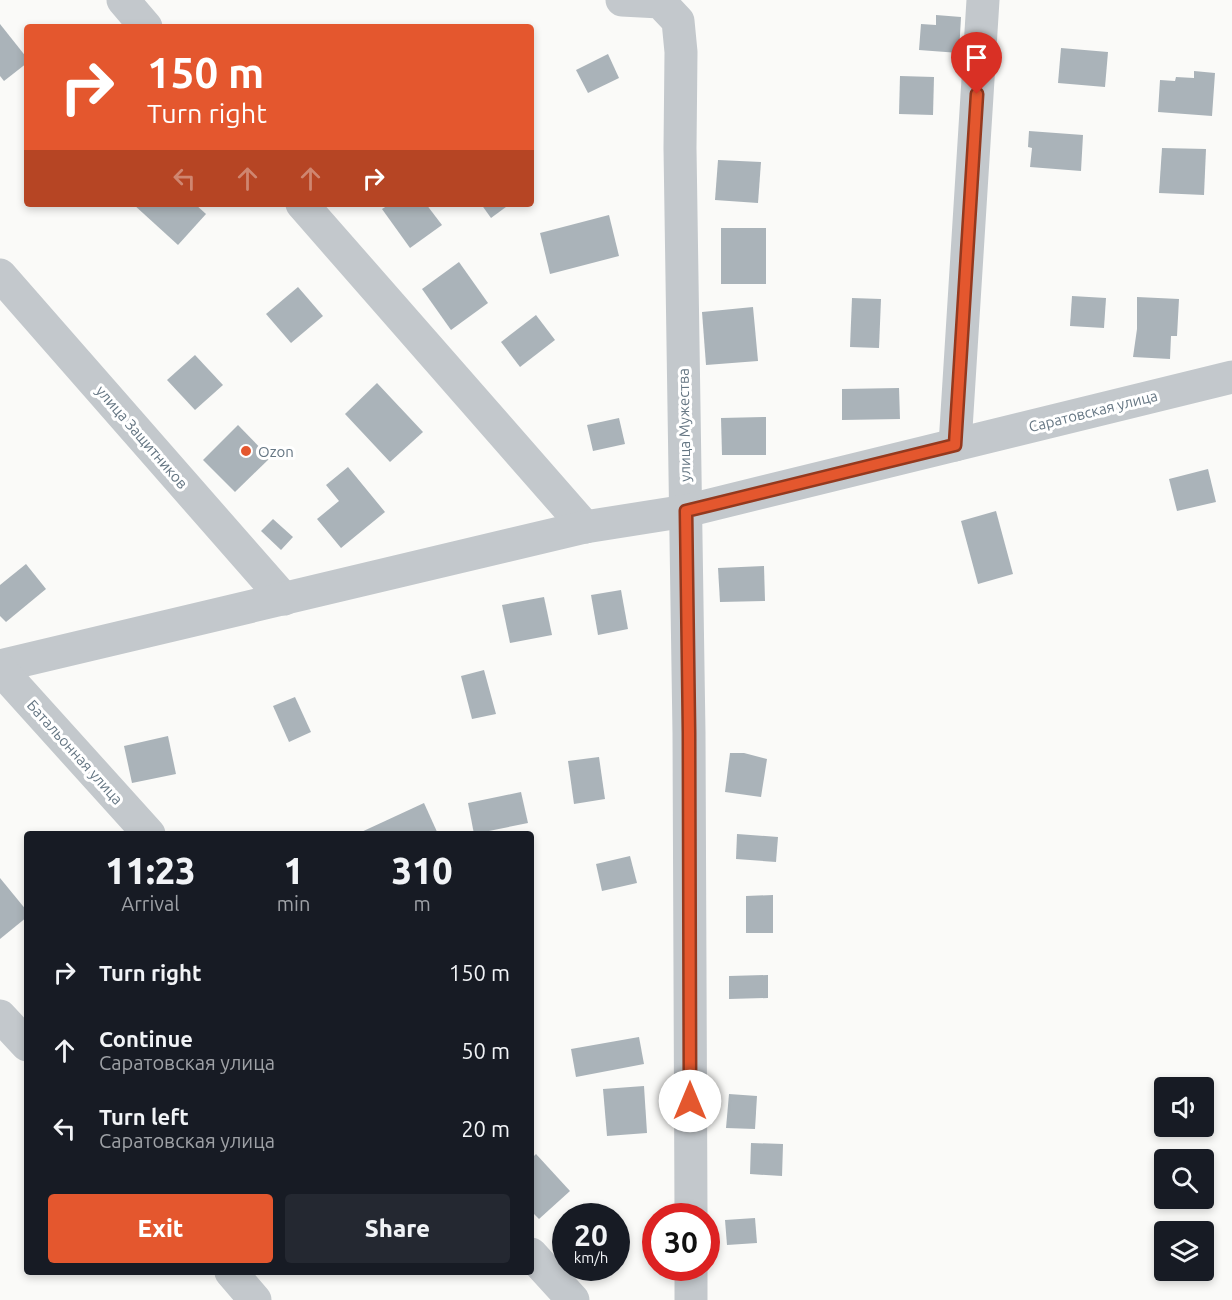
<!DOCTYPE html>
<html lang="en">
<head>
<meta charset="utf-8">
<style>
	:root { --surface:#171b24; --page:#242831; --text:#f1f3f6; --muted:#9ea1a6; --accent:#e4572e }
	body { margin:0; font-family:Ubuntu,sans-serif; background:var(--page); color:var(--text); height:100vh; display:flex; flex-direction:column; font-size:22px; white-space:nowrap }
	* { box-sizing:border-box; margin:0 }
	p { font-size:20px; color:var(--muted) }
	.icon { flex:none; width:33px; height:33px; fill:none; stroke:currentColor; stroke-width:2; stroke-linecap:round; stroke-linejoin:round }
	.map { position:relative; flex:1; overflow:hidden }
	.drawer { position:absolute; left:24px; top:831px; width:510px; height:444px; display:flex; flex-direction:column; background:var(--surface); border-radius:6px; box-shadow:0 3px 9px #0003 }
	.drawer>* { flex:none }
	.top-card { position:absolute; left:24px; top:24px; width:510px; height:183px; border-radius:6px; box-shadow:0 3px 9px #0003; background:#e4572e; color:#fff; overflow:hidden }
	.tools { position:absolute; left:1154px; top:1077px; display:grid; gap:12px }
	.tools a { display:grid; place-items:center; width:60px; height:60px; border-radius:6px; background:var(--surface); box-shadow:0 3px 9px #0003; font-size:30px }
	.speed { position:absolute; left:552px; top:1203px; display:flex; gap:12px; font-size:30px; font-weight:700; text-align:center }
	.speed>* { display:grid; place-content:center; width:78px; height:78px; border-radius:50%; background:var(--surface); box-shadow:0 3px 9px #0003; line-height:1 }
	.speed small { font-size:15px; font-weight:400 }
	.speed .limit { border:9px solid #d22; background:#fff; color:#111 }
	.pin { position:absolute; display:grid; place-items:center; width:51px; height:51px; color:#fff; margin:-62px -26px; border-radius:50% 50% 50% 0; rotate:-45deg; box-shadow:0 0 6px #0007 }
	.pin .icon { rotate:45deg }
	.me { position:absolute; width:66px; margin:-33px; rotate:0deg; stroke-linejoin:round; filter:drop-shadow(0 0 4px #0008) }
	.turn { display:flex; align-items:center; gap:21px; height:126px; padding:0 24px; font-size:27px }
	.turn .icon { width:78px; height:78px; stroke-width:2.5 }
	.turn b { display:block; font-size:42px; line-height:51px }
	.lanes { display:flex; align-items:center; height:57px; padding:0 24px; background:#0003; justify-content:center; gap:30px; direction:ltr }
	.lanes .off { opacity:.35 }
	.eta { display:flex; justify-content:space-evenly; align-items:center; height:102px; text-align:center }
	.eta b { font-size:36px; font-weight:800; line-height:42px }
	.cta { display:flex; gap:12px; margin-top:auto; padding:12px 24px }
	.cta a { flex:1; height:69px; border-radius:6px; background:var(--accent); color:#fff; font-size:24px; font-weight:800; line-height:69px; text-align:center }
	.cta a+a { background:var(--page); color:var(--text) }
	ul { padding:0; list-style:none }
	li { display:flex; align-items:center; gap:18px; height:78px; padding:0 24px }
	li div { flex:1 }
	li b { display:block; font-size:22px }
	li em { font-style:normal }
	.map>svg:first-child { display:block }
	.building { fill:#aab3b9 }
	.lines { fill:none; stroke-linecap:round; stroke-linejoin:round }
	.minor { stroke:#c3c8cc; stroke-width:33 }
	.route-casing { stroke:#94391e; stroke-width:15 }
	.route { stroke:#e4572e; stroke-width:10 }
	.poi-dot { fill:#e4572e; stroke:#fff; stroke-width:2 }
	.labels { text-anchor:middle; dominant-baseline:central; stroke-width:6; stroke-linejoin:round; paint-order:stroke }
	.street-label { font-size:15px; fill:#657683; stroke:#fff }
	.poi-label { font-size:15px; fill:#657683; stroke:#fff; text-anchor:start }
</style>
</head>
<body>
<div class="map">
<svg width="1232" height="1300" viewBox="0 0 1232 1300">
	<rect width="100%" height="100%" fill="#fafaf8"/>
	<g class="building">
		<polygon points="936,15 961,17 959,53 919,50 921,24 936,25"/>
		<polygon points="0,24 27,58 27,63 4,81 0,76"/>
		<polygon points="1061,48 1108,52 1105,87 1058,83"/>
		<polygon points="608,54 619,78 588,93 576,70"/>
		<polygon points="1194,71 1215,73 1212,116 1158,112 1160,80 1175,81 1176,77 1194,78"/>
		<polygon points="900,76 934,77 933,115 899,114"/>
		<polygon points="1029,131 1083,135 1081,171 1030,167 1032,148 1028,147"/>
		<polygon points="1162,148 1206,149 1204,195 1159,193"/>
		<polygon points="718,160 761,162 758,203 715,200"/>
		<polygon points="133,204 195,204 206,214 178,245"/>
		<polygon points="390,204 426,204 442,225 410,248 382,209"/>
		<polygon points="481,204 510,204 491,218"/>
		<polygon points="609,215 619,256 550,274 540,233"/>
		<rect x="721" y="228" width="45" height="56"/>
		<polygon points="459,262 488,303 451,330 422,289"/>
		<polygon points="298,287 323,316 291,343 266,314"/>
		<polygon points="1072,296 1106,298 1104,328 1070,326"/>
		<polygon points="1137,297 1179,299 1177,336 1171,336 1170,359 1133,357 1137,329"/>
		<polygon points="852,298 881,299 879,348 850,347"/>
		<polygon points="753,307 758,361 706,365 702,312"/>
		<polygon points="536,315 555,340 520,367 501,342"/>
		<polygon points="195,355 223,385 195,410 167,380"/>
		<polygon points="377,383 423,432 390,462 345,414"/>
		<polygon points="899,388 900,419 842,420 842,389"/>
		<polygon points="766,417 766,455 722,455 721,418"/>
		<polygon points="619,418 625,444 593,451 587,425"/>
		<polygon points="238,425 270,458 235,492 203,460"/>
		<polygon points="348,467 385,512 341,548 317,519 339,501 326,485"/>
		<polygon points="1208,469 1216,502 1177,511 1169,479"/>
		<polygon points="996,511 1013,574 978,584 961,521"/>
		<polygon points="273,519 293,537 281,550 261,531"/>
		<polygon points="26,564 46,589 6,622 0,616 0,585"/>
		<polygon points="764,566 765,601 720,602 718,568"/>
		<polygon points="621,590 628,629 598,635 591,595"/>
		<polygon points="544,597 552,635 510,643 502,605"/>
		<polygon points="484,670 496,714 472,719 461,676"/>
		<polygon points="295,697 311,732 289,742 273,706"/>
		<polygon points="168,736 176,774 132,783 124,746"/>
		<polygon points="730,753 744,753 767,759 761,797 725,792"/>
		<polygon points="599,757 605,799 574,804 568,761"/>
		<polygon points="521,792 528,823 474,834 468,803"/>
		<polygon points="424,803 438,834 357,834"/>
		<polygon points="737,834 778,837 776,862 736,859"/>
		<polygon points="630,856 637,883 602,891 596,864"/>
		<polygon points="0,878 27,911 27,917 0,939"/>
		<polygon points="773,895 773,933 746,933 746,896"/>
		<polygon points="768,975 768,998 729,999 729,976"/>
		<polygon points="639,1037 644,1064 576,1077 571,1049"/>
		<polygon points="644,1086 647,1133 607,1136 603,1089"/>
		<polygon points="729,1094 757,1096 755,1129 726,1128"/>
		<polygon points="751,1143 783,1144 782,1176 750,1174"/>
		<polygon points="536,1154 570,1191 539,1219 531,1211 531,1159"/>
		<polygon points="755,1218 757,1243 727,1245 725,1220"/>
	</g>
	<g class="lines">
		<g class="minor">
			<polyline points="123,0 146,27"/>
			<polyline points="622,0 660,2 678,21 681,52 680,148 689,733 691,1216"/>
			<polyline points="302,204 585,527"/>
			<polyline points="0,275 284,599"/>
			<polyline points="955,445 983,0"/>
			<polyline points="0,666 585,527 686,511 1232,377"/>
			<polyline points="0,669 149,834"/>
			<polyline points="0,1016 27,1045"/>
			<polyline points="531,1254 573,1300"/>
			<polyline points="691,1268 691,1300"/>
			<polyline points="231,1272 255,1300"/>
		</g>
	</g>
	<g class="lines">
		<defs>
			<polyline id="route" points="690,1101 689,733 686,511 955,445 977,94"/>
		</defs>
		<use href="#route" class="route-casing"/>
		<use href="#route" class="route"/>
	</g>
	<circle class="poi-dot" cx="246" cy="451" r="6"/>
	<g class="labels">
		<g class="street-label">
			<text transform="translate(1093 411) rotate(-14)">Саратовская улица</text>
			<text transform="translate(684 425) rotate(-91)">улица Мужества</text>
			<text transform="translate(142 437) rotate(49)">улица Защитников</text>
			<text transform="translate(75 752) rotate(48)">Батальонная улица</text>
		</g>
		<g class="poi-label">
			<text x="258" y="451">Ozon</text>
		</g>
	</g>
</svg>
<div class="tools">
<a><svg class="icon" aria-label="sound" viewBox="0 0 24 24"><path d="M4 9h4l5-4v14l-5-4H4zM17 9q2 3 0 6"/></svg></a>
<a><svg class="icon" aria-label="search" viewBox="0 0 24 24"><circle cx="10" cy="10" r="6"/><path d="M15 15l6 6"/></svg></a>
<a><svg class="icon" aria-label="layers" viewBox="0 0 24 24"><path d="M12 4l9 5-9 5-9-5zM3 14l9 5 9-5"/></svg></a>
</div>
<div class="speed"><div>20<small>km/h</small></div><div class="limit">30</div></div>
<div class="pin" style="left:977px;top:94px;background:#d93025"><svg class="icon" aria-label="arrive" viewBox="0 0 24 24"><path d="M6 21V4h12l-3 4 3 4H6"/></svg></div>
<svg class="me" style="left:690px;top:1101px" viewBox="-20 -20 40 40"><circle r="19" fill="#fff"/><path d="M0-13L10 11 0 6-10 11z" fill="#e4572e"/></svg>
<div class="top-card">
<div class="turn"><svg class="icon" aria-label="right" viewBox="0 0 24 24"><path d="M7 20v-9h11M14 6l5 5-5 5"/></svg><div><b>150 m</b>Turn right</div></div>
<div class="lanes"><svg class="icon off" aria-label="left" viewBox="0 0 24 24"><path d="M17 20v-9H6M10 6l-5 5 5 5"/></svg><svg class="icon off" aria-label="ahead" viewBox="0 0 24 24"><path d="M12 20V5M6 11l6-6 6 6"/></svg><svg class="icon off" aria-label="ahead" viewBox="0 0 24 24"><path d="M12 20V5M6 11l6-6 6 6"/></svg><svg class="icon" aria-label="right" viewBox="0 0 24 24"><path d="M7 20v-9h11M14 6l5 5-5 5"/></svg></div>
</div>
<section class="drawer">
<div class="eta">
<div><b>11:23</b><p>Arrival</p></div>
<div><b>1</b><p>min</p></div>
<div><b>310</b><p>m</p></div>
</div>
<ul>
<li><svg class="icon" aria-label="right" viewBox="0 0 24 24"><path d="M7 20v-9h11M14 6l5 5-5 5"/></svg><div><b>Turn right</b></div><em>150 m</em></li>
<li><svg class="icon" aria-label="ahead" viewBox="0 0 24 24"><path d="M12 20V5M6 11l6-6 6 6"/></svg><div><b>Continue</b><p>Саратовская улица</p></div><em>50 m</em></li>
<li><svg class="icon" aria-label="left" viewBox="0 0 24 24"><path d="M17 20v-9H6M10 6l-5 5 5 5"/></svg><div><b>Turn left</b><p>Саратовская улица</p></div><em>20 m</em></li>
</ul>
<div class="cta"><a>Exit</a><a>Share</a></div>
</section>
</div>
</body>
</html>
